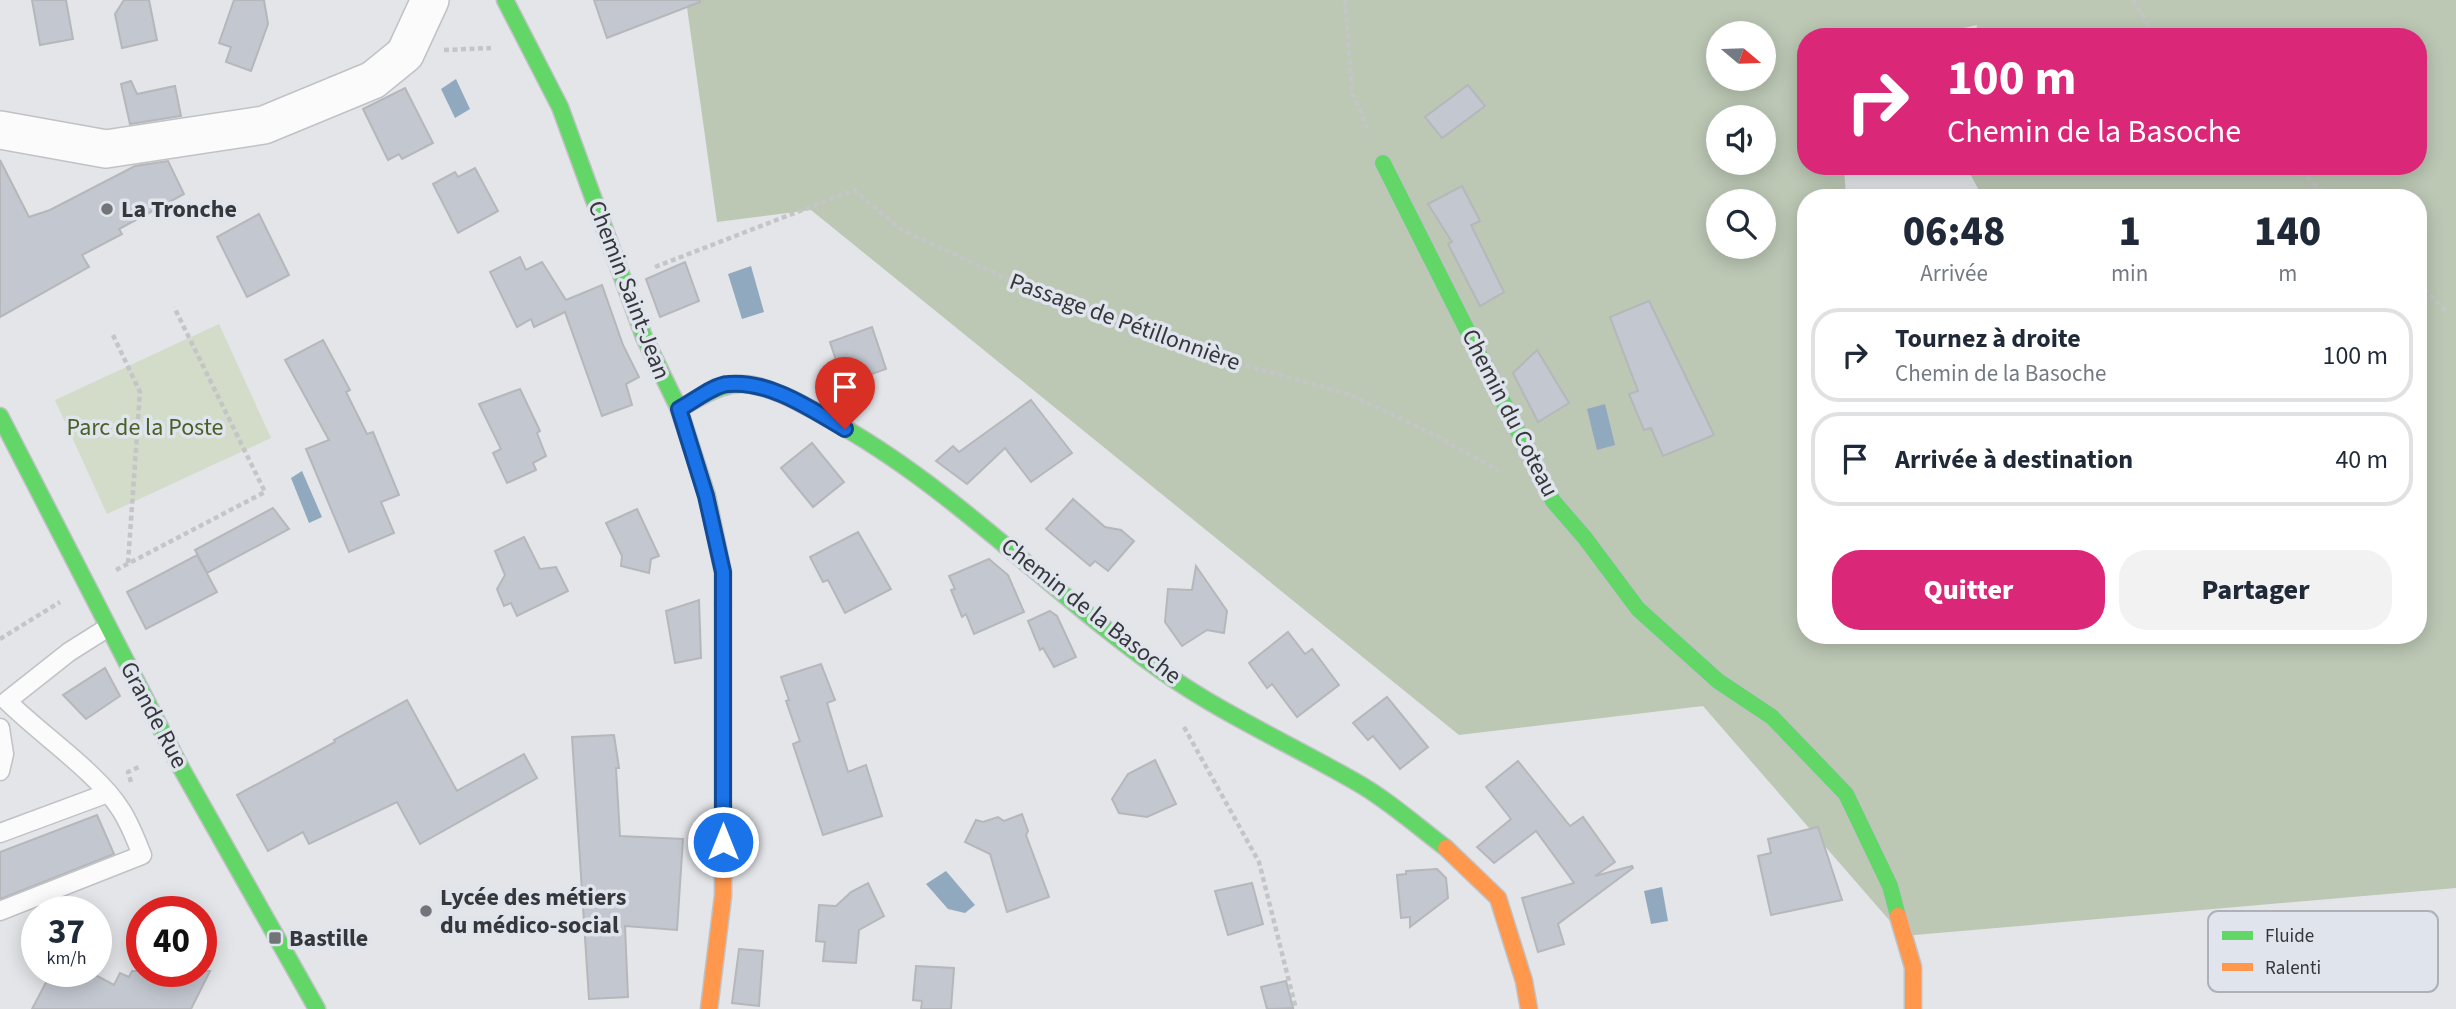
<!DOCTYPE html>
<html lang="fr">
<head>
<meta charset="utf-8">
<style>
	:root { --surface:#fff; --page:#f2f2f3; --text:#1f2937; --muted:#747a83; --line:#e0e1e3; --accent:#db2777 }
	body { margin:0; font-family:"Source Sans 3",sans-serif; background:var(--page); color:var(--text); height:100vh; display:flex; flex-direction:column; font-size:26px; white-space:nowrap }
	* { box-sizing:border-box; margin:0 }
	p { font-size:23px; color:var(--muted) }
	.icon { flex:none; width:38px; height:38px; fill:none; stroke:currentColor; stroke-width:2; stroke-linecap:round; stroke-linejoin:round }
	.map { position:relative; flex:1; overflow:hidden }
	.drawer { position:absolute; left:1797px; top:189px; width:630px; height:455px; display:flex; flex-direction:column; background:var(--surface); border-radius:28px; box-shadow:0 4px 18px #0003 }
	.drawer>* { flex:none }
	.top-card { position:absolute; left:1797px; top:28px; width:630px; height:147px; border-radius:28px; box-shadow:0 4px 18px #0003; background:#db2777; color:#fff; overflow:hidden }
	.needle { width:46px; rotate:109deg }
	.fabs { position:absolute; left:1706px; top:21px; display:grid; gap:14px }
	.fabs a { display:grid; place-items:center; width:70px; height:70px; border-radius:50%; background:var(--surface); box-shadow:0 4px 18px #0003; font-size:35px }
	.speed { position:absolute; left:21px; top:896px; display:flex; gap:14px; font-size:35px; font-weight:700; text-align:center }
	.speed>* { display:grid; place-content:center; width:91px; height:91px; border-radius:50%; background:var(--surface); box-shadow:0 4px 18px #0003; line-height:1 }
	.speed small { font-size:18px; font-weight:400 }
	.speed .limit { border:10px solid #d22; background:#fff; color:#111 }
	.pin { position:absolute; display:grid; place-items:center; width:60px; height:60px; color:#fff; margin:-72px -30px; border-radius:50% 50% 50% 0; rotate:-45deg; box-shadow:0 0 7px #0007 }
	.pin .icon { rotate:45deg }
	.me { position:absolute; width:77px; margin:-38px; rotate:0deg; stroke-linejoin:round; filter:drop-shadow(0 0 5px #0008) }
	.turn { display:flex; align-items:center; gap:24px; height:147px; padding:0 35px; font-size:32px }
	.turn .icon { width:91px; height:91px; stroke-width:2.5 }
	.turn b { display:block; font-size:49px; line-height:60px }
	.eta { display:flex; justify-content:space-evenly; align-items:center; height:119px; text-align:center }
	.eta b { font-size:42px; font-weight:800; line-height:49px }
	.action { display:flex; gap:14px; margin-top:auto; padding:14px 35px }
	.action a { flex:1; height:80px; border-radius:28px; background:var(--accent); color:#fff; font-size:28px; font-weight:800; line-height:80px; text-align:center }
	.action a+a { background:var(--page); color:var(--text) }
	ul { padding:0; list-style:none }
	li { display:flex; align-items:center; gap:21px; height:94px; margin:0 14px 10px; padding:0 21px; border:4px solid var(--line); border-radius:28px }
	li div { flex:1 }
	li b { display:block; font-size:26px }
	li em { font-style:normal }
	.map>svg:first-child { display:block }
	.green { fill:#d2dcc9 }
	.forest { fill:#bcc7b4; fill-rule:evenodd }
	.water { fill:#90a9be }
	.building { fill:#c3c7d0; stroke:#b6b7ba; stroke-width:2 }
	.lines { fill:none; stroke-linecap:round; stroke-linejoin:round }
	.lane-casing { stroke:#c0c2c5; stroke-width:21 }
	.street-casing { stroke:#c0c2c5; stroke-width:40 }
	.fast-casing { stroke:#c0c2c5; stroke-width:19 }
	.slow-casing { stroke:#c0c2c5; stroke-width:19 }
	.path { stroke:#c4c5c6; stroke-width:4.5; stroke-dasharray:5 3.5; stroke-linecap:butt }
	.lane { stroke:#fbfbfc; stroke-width:18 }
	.street { stroke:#fbfbfc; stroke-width:37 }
	.fast { stroke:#63d668; stroke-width:16 }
	.slow { stroke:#ff974d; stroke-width:16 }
	.route-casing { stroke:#114b97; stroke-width:18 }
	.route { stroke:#1a73e8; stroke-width:12 }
	.poi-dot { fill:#727477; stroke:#e0e4ec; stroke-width:2.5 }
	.labels { text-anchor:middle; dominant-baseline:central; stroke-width:7; stroke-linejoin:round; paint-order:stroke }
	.poi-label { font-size:24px; font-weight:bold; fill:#35373a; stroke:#e0e4ec; text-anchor:start }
	.street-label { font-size:24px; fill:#35373a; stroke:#e0e4ec }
	.park-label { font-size:24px; fill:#4a6027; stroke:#e0e4ec }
	.key { fill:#e0e4ec; stroke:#adb0b7; stroke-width:2 }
	.key-label { font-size:19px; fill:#35373a }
</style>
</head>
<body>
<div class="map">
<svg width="2456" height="1009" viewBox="0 0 2456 1009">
	<rect width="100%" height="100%" fill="#e3e5e9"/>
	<polygon class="green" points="219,324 271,438 107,514 55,400"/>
	<path class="forest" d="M686,0H2456V888L1903,936L1703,706L1459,735L811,210L717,222ZM1977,25L1975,37H2418V166H1966L1983,198H2418V635H1806V198H1846L1844,166H1806V37H1924ZM1718,33H1764V79H1718ZM1718,117H1764V163H1718ZM1718,201H1764V247H1718Z"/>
	<g class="water">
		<polygon points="456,79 470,109 455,118 441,89"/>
		<polygon points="751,266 764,312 742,319 728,274"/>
		<polygon points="1605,404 1615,445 1597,450 1587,409"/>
		<polygon points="302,471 322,517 309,523 291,478"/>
		<polygon points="946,871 975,905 965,913 948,909 926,884"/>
		<polygon points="1662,887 1668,921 1651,924 1644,891"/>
	</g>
	<g class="building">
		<polygon points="32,0 66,0 73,39 40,45"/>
		<polygon points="124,0 149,0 157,40 122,48 115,14"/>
		<polygon points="234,0 264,0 268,24 251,71 226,62 231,47 219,43"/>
		<polygon points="594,0 700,0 700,2 607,38"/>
		<polygon points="131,81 137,94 175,86 181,116 130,124 121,84"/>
		<polygon points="1468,85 1485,106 1442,138 1425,117"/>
		<polygon points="405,88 433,143 402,159 399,154 388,160 363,109"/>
		<polygon points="0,160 29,217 50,210 135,166 168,161 184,194 119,229 122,234 82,255 89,267 0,317"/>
		<polygon points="475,168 498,211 458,233 433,184 455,172 458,177"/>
		<polygon points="1462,186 1480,221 1471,225 1504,292 1480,306 1448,244 1452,242 1428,204"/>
		<polygon points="259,214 289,275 247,297 217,237"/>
		<polygon points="520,257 526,270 542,262 566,300 602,285 623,345 639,377 626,384 632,405 602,416 565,312 534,327 531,319 517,327 490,272"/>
		<polygon points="685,262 699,301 660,317 646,279"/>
		<polygon points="1649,301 1714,435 1663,456 1651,428 1644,430 1629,394 1638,391 1610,317"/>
		<polygon points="872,327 886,369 844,384 830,342"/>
		<polygon points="323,340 350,390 346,392 367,434 373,432 399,495 381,502 394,533 349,552 306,449 329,440 285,360"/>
		<polygon points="1537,350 1569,403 1538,422 1513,373"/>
		<polygon points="520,389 540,431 537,433 546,456 533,463 536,470 507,483 493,453 501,449 479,404"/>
		<polygon points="1031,400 1072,453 1031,482 1005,448 967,484 936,461 953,446 959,452"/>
		<polygon points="812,443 844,482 813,507 781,468"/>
		<polygon points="1073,499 1105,527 1121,530 1134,541 1108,571 1095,561 1090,566 1046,529"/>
		<polygon points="273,508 289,529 207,573 195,550"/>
		<polygon points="637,509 659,556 651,559 649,573 621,566 622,556 606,523"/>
		<polygon points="858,532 891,589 845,613 828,580 823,582 810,557"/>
		<polygon points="524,537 540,569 556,567 568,591 517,616 511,603 504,606 497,589 505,575 495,551"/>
		<polygon points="197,555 217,592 146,629 127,592"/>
		<polygon points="989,559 1008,575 1024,612 974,634 966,614 962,617 951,590 955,589 949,576"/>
		<polygon points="1196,566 1227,611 1224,633 1207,630 1182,646 1165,622 1168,589 1192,590"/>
		<polygon points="699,600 701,658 675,663 666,611"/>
		<polygon points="1050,611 1057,616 1076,657 1054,667 1043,648 1040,650 1028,621"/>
		<polygon points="1288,632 1305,654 1312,649 1339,685 1297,717 1272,684 1267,688 1249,663"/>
		<polygon points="821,664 835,700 827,703 848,772 866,765 882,816 823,835 793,744 800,741 786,701 789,700 781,677"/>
		<polygon points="105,668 120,696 86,719 63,695"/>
		<polygon points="1387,697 1428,747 1400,769 1373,736 1368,740 1353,723"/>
		<polygon points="407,700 457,791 524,754 537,778 420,844 397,802 309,844 303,832 268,851 237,795 335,742 334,740"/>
		<polygon points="614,735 619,768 616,768 620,836 683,839 677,930 625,926 628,997 589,999 572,737"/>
		<polygon points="1155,760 1176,804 1147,817 1119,813 1112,799 1128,774"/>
		<polygon points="1518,761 1570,826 1583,817 1615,862 1595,876 1632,866 1633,868 1558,924 1564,944 1538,952 1522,898 1574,883 1536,831 1494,863 1477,847 1511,819 1486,787"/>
		<polygon points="1022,814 1028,831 1026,835 1049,897 1007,912 990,854 965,842 976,820 983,822 998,817 1004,821"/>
		<polygon points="97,815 114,854 0,899 0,852"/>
		<polygon points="1818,827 1842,900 1771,915 1758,856 1771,853 1768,839"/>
		<polygon points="1437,869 1446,878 1448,898 1410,927 1410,917 1401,918 1397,875 1406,874 1406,871"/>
		<polygon points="868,883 884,916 859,930 856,963 823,961 825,942 816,941 819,905 836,906 851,892"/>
		<polygon points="1252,883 1263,924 1228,935 1215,891"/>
		<polygon points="739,949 763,951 759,1006 732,1003"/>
		<polygon points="916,966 954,968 951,1009 921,1009 922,1001 913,1000"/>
		<polygon points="52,971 88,971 114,985 120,973 129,977 132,971 210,971 191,1009 32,1009"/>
		<polygon points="1286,981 1293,1008 1267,1009 1261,987"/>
	</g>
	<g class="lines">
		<defs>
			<g id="lane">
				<polyline points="0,728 4,754 0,771"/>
				<polyline points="0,833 108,793"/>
				<path d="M0,911L142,855C136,840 130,824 121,810C98,773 40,734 7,701L69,652L107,628"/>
			</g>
			<polyline id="street" points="0,130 106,149 264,125 373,80 405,54 430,0"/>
			<g id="fast">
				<polyline points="505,0 560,107 644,337 679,409 707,496 723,572 723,605"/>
				<polyline points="1383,163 1553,501 1585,538 1638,609 1718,681 1772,717 1846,794 1890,886 1898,916"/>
				<path d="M679,409C704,395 728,378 757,386C788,394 816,412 843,427C961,495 1052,594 1163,672C1224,715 1292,745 1356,782C1388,800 1417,826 1446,848"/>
				<polyline points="0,416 180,766 317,1009"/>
			</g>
			<g id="slow">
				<polyline points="1446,848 1498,898 1524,981 1529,1009"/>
				<polyline points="1898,916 1913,967 1913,1009"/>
				<polyline points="709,1009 723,896 723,605"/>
			</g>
		</defs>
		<use href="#lane" class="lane-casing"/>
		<use href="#street" class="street-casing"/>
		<use href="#fast" class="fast-casing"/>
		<use href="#slow" class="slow-casing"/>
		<g class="path">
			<polyline points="1345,0 1352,92 1369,132"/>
			<polyline points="2133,0 2155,37"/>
			<polyline points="444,50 491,48"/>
			<polyline points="2294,166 2330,198"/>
			<polyline points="655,267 854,190 902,230 1050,299 1173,345 1348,394 1431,433 1499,471"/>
			<polyline points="2418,283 2446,311"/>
			<polyline points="113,335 140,392 128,563"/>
			<polyline points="116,570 265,492 174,307"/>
			<polyline points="0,639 60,602"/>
			<polyline points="1184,727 1259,862 1296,1009"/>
			<polyline points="131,782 128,772 141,766"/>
		</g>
		<use href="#lane" class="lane"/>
		<use href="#street" class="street"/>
		<use href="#fast" class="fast"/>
		<use href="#slow" class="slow"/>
	</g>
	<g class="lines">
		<defs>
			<path id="route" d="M723,842V572L706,496L679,409C693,402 713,385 728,384C769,380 811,409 845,429"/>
		</defs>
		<use href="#route" class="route-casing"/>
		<use href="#route" class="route"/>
	</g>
	<g class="poi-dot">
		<circle cx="107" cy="209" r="7"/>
		<circle cx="426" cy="911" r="7"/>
		<rect x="268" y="931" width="14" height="14" rx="3.5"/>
	</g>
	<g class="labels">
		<g class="poi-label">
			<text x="121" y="209">La Tronche</text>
			<text x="440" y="897">Lycée des métiers<tspan x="440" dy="28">du médico-social</tspan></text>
			<text x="289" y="938">Bastille</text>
		</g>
		<g class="street-label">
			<text transform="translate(629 290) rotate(69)">Chemin Saint-Jean</text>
			<text transform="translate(1125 322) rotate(20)">Passage de Pétillonnière</text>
			<text transform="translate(1510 413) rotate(63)">Chemin du Coteau</text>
			<text transform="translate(1091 611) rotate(38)">Chemin de la Basoche</text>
			<text transform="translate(154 715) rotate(62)">Grande Rue</text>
		</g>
		<g class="park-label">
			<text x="145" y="427">Parc de la Poste</text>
		</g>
	</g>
	<rect x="2208" y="911" width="230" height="81" rx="10" class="key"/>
	<rect x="2222" y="931" width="31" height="9" fill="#63d668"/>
	<rect x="2222" y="963" width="31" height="8" fill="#ff974d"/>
	<g class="key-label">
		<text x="2265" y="942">Fluide</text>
		<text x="2265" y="974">Ralenti</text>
	</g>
</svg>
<div class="fabs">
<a><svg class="needle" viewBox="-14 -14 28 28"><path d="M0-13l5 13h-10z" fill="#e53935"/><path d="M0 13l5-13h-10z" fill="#747a83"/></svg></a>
<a><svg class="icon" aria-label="sound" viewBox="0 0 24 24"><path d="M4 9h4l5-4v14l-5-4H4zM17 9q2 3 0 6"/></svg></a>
<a><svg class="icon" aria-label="search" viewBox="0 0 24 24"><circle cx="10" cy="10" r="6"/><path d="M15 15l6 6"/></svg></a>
</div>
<div class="speed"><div>37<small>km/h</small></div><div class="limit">40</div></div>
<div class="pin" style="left:845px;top:429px;background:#d93025"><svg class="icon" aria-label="arrive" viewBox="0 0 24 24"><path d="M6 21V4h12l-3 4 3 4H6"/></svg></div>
<svg class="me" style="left:723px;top:842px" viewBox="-20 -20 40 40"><circle r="17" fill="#1a73e8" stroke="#fff" stroke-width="3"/><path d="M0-11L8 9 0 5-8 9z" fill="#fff"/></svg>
<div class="top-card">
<div class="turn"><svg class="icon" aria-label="right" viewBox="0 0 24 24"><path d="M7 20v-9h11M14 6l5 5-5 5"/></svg><div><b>100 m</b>Chemin de la Basoche</div></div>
</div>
<section class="drawer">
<div class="eta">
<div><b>06:48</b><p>Arrivée</p></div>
<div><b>1</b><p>min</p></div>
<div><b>140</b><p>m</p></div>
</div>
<ul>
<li><svg class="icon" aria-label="right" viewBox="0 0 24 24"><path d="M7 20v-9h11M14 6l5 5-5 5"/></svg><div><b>Tournez à droite</b><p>Chemin de la Basoche</p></div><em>100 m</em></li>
<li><svg class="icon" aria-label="arrive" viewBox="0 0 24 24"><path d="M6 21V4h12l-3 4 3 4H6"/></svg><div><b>Arrivée à destination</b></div><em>40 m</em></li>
</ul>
<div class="action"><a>Quitter</a><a>Partager</a></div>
</section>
</div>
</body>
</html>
